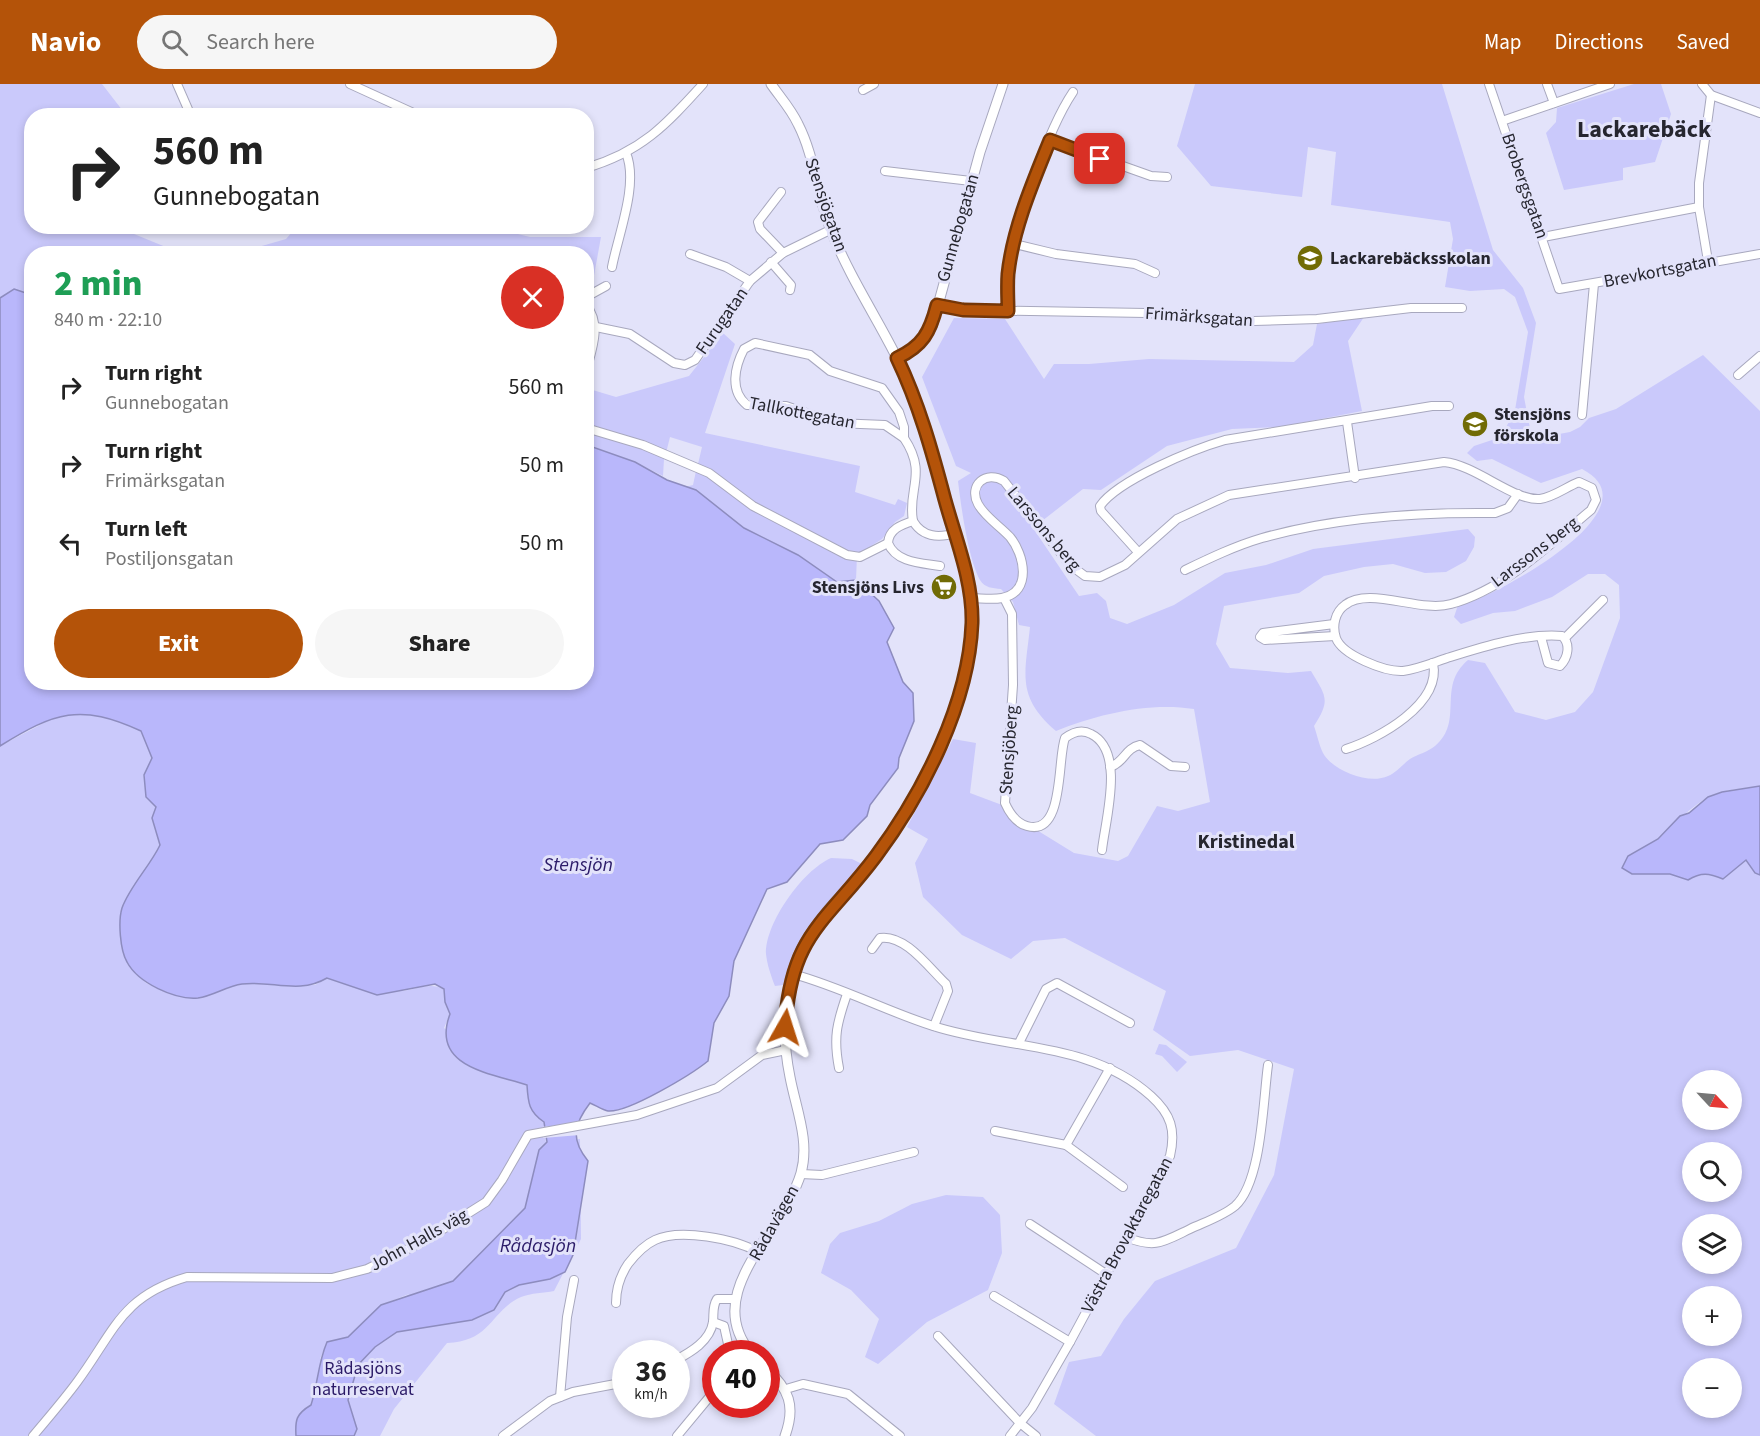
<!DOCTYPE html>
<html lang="en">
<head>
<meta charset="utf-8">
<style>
	:root { --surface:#fff; --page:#f6f6f6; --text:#222; --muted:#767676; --accent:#b45309 }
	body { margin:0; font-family:"Source Sans 3",sans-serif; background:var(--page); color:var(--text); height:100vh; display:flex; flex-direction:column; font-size:22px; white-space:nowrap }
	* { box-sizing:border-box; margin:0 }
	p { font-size:20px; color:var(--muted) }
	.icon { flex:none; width:33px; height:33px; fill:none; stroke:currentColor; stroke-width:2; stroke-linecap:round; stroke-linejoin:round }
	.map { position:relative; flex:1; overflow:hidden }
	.details { position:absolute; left:24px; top:162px; width:570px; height:444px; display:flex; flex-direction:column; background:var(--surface); border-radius:24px; box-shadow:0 3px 9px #0003 }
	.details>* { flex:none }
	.guide { position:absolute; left:24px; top:24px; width:570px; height:126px; border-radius:24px; box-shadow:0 3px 9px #0003; background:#fff; color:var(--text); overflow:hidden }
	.needle { width:39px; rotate:116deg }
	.controls { position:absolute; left:1682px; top:986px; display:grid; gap:12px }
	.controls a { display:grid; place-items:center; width:60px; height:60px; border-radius:50%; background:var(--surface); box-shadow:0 3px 9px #0003; font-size:30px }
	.speed { position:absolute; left:612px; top:1256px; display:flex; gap:12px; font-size:30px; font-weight:700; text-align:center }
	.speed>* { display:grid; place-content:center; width:78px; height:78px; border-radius:50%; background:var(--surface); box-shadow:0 3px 9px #0003; line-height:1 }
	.speed small { font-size:15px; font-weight:400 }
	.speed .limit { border:9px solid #d22; background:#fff; color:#111 }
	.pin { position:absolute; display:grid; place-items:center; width:51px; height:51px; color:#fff; margin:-26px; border-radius:12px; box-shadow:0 3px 9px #0006 }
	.me { position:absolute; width:66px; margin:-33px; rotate:6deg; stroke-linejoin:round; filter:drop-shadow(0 0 4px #0008) }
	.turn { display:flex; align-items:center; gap:21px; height:126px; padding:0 30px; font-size:27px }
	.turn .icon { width:78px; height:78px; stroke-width:2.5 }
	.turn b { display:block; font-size:42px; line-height:51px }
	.round { display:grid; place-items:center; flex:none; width:63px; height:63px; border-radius:32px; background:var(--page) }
	.head { display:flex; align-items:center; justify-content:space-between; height:102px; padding:0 30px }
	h1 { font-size:36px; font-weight:800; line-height:45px; color:#1e9e55 }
	.button { display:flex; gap:12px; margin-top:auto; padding:12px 30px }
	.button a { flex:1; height:69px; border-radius:36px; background:var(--accent); color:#fff; font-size:24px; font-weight:800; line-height:69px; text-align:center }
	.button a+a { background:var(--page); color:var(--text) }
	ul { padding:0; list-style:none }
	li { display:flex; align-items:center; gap:18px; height:78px; padding:0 30px }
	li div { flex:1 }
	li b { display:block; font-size:22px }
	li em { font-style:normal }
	header { display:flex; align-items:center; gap:36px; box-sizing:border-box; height:84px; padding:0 30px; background:var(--accent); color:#fff }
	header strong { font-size:28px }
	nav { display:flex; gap:33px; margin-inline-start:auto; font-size:21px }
	.search { width:420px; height:54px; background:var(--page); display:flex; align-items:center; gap:15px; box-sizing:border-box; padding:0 21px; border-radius:33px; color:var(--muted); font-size:22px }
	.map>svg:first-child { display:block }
	.green { fill:#cac9fb; fill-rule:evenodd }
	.water { fill:#b9b7fb; stroke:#8d8cbe; stroke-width:1.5 }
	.pier { fill:#e3e3fa }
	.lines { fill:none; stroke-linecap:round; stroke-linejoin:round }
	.minor-casing { stroke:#a8a8be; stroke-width:10 }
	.tertiary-casing { stroke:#a8a8be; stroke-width:11 }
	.minor { stroke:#fff; stroke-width:8 }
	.tertiary { stroke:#fff; stroke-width:9 }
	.route-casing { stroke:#753606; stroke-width:15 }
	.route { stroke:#b45309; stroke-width:10 }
	.labels { text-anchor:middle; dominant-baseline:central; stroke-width:6; stroke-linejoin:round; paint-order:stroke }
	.street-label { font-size:18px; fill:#26262f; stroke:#e3e3fa }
	.poi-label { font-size:18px; font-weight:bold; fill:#26262f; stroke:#e3e3fa; text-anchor:start }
	.park-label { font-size:18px; fill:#2a1966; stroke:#e3e3fa }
	.neighbourhood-label { font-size:20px; font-weight:bold; fill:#26262f; stroke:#e3e3fa }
	.water-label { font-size:20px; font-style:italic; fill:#2c1c69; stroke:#e3e3fa }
	.district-label { font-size:24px; font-weight:bold; fill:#26262f; stroke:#e3e3fa }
</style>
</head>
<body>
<header>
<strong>Navio</strong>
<div class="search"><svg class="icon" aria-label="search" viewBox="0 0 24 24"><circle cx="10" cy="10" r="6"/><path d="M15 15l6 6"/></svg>Search here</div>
<nav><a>Map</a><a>Directions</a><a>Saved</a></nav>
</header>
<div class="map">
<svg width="1760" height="1352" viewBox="0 0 1760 1352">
	<rect width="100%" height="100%" fill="#e3e3fa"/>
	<g class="green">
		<polygon points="0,0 102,0 126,31 32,32 32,142 117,143 173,166 198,169 32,170 31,211 14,205 0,214"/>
		<path d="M1195,0H1442L1493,166L1523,204L1536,239L1524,313L1532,355L1570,348L1580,343L1589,334L1616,325L1703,271L1760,327V702C1744,705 1725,705 1710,712C1693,721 1674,740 1660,753C1651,761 1638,766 1628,772L1632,790H1670L1688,796C1701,788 1709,789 1723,795L1746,776L1755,789L1760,791V1352H1096L1054,1320L1069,1278L1101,1272L1124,1235L1155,1197L1236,1164L1274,1091L1294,985L1238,966L1190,972L1153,946L1166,907L1065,854L1033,857L1011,875L962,851L923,813L915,779L928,755L907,743L953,655L976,659L970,709L1010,724L1014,732L1074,769L1118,777L1128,772L1157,722L1178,727L1210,718L1194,625C1149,618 1098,630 1056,647C1016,613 1025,590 1030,543L1019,541L1013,518L1001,505C992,504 985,504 980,496C968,474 961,422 958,397L971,389L956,382L922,293L954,234L1005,235L1044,295L1054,280H1089L1149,275L1294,278L1313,261L1317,240L1364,233L1348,257L1362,327L1280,343L1232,345L1167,362L1101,406L1083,405L1033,444L1079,512L1097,509L1106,517L1110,534L1127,540L1174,521L1225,489L1266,481L1313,465L1468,445L1475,453L1474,463L1466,477L1446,488L1425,489L1393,480L1364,483L1324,492L1299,509L1224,522L1216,560L1230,584L1288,589L1311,587C1326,612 1331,616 1314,642C1317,650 1319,661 1323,669C1333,687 1369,701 1388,692C1396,689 1403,680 1410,675C1418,670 1428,668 1435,662C1465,637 1436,603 1468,576L1485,579L1515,628L1546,636L1575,628L1593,608L1620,534L1619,501L1605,490H1588L1552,513L1515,527L1493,529L1461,540L1454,533L1458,521C1469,517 1482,514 1493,508C1524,493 1652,421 1582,385L1541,399L1492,375L1477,377L1467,369L1474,362L1501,353L1515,326L1528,248L1515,213L1504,205L1470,207L1445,203L1453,155L1450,138L1331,121L1336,68L1308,63L1302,113L1211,102L1177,62ZM1692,996H1731V1035H1692ZM1692,1068H1731V1107H1692ZM1692,1140H1731V1179H1692ZM1692,1212H1731V1251H1692ZM1692,1284H1731V1323H1692Z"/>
		<polygon points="1634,0 1661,0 1671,30 1655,78 1623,84 1623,96 1564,106 1546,49 1556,38 1557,24"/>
		<polygon points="297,142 485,142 530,153 601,153 587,230 586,170 234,170 286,155"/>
		<path d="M723,249L735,260L705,349L860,382L855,408L895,421L898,415L907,419L904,432L895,438L882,455L857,471L856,496L837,498L798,471L744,444L696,406L685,403L693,401L696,387L664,375L663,392L635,378L587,361L586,304L616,313L689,292ZM670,353L702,363L698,380L666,369Z"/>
		<path d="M87,630L119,636L141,647L152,674L144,692L146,713L157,723L152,734L160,761L122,825L121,852L127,878L146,899L167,909L198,914L224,903L245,899L315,901L327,894C351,903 372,908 398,907C415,907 428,897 444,905L445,918L450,930L444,944L506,994L527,1001C528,1019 529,1028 544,1038L546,1059L580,1055L581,1155L554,1207C544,1209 531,1209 521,1213C490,1227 492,1257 447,1259L394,1325L380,1352H0V662L59,631ZM409,1210L320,1275L327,1258L348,1253L381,1221Z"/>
		<path d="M831,774L852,775L862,780C829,818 797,852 783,901L775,902C771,892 767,880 766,870C765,839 803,786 831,774Z"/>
		<polygon points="1159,960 1166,961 1187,978 1177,988 1162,972 1155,970"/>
		<polygon points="946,1111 983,1113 1000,1131 1002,1169 988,1206 927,1238 878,1280 865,1273 879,1235 851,1206 821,1189 830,1160 840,1149 879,1137 912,1120"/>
	</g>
	<g class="water">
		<path d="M14,205L32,211V598H586L587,361L635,378L667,396L696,406L744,444L798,471L837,498L856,496L879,517L894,544L887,558L903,598L913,609L914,637L899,674L898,684L870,721L867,732L843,756L820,760L787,798L767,805L734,877L729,912L714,939L708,977C692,990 628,1029 608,1027C603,1026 595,1021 590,1019C574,1040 570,1055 588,1077L573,1171L565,1188L550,1195L519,1201L505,1208L494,1226L472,1236L397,1248L375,1263L358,1281L348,1316L357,1345L354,1352H296C295,1336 296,1330 311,1321C318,1299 318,1279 327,1258L348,1253L381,1221L453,1197L525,1124L539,1066L547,1058L544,1038C529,1028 528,1019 527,1001C490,989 430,983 450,930L445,918L444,905L435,900L377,911L327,894C298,911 272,896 242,900C227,902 213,912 198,914C175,916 138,899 127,878C120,866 118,837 122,824C130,802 150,782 160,761L152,734L156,723L146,713L144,691L152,674L141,647C80,619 55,628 0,662V214Z"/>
		<path d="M1760,702V791L1755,789L1746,776L1723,795C1709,789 1701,788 1688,796L1670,790H1632L1622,784L1628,772L1658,755L1680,732L1689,729L1708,713L1722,708Z"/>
	</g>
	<polygon class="pier" points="580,1039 580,1051 543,1054 542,1043"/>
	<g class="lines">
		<defs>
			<g id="minor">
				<polyline points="177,0 191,32"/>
				<polyline points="350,0 420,32"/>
				<polyline points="1489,0 1559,205 1760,170"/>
				<polyline points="1547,0 1554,19"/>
				<polyline points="1702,0 1711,11 1760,29"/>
				<polyline points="863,6 874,0"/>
				<polyline points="1502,37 1610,0"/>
				<polyline points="1050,56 1151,92 1167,93"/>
				<path d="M586,84C641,68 666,41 703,0"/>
				<polyline points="885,87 971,97"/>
				<polyline points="781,108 758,138 760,145 783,169"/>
				<polyline points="1543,153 1699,123"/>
				<polyline points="1015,160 1056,170 1135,180 1155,189"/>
				<polyline points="690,170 726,183 750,197"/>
				<polyline points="1708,177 1699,123 1699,99 1711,11"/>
				<polyline points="771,178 791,201 790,206"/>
				<path d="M612,183C618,151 639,100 626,69"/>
				<polyline points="586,213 606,202"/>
				<path d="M586,221C602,240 592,265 586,287"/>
				<polyline points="937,221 963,226 1146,229 1254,237 1317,235 1411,224 1462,224"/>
				<path d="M1008,227C1008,215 1007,202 1008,190C1013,145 1048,45 1073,8"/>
				<polyline points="596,243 630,250 674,279 685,281 695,276 750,197 783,169 830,146"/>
				<path d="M755,259L810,271L830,287L882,304L899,328L904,343V354L885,341L836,339L786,322L747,321C729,307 735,282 744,265Z"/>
				<polyline points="1738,291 1760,272"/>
				<polyline points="1582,331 1594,200"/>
				<polyline points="1347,338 1355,394"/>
				<polyline points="586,344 643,361 709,389 753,422 847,471 860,473 888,459"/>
				<path d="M904,354C928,390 907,405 913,437"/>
				<path d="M1138,468L1101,427L1100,422C1118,396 1194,365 1225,356L1432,322H1449"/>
				<path d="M940,482C922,479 896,479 888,459C889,445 901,441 913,437C923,454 939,454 956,449"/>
				<path d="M1185,486C1210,474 1235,462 1262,454C1336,433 1418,428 1495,429L1508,424L1518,410"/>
				<path d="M970,514C980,514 992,516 1002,514C1033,508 1024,470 1010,453C1000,442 985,433 978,420C968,401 986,386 1004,397L1070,481L1085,492L1100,493L1125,481L1177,435L1229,411L1444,378C1476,381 1513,417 1540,415C1554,413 1566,403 1579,398L1592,404L1596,416L1591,426C1549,461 1505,505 1451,520C1420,529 1369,502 1345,521C1335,528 1332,542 1336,554C1342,571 1385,588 1403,587C1418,585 1432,579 1447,574C1482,563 1525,549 1562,552C1571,560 1568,574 1560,582L1548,579L1541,553"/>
				<path d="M1004,514L1012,530L1013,601L1005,719C1009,728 1016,739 1027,742C1065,753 1057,674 1065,654C1073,648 1082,645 1091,650C1126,667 1105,737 1102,766"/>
				<polyline points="1334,540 1263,549 1260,553 1265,556 1335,552"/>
				<polyline points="1565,554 1603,516"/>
				<path d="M1346,665C1378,655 1442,620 1433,579"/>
				<path d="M1110,683C1124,679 1125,664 1140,661L1171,682L1185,683"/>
				<path d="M872,865L880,854C905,850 929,884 946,900L948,907L934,942"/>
				<path d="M793,890C841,903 886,927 933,942C1007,966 1090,957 1151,1012C1171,1030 1176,1046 1170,1072L1070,1258L1032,1324L1010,1352"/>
				<polyline points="1019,959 1046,905 1057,899 1130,939"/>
				<path d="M839,984C833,953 837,939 847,910"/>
				<polyline points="1110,984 1066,1061 1123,1103"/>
				<polyline points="995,1047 1066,1061"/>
				<polyline points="801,1090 822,1091 914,1068"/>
				<polyline points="1030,1140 1106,1190"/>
				<path d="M1126,1153C1155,1165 1163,1158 1190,1145C1205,1138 1223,1132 1235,1122C1262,1098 1263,1016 1268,981"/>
				<polyline points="994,1212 1070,1258"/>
				<path d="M616,1219C616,1204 620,1192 628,1180C635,1171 644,1161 655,1156C680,1144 735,1155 758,1168"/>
				<polyline points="713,1238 724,1242 730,1269"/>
				<polyline points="938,1252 1020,1339 1036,1352"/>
				<path d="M676,1276C691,1268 710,1257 713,1238C714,1229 712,1223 717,1215H734"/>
				<polyline points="786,1305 803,1300 848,1310 900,1352"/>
				<polyline points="560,1313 567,1233 574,1196"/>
				<path d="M33,1352C48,1334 63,1317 77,1298C114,1248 121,1212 187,1193L332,1194L367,1185L424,1157L486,1118L502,1096L528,1051L637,1031L717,1004L762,971L786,966"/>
				<polyline points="503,1352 550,1317 573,1308 626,1298"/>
				<polyline points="677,1352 716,1305"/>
			</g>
			<g id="tertiary">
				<polyline points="897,274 919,261 932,243 980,68 1003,0"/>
				<path d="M751,1269C700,1208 784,1148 801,1089C810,1057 796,1025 790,993C782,954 782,908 799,870C815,834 847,807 872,777C921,719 966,619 971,543C974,502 959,459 947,421C935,381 927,340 910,301C887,248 852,200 831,146C817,112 815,73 798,40C791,25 780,13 771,0"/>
				<path d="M766,1284C789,1305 796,1322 785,1352"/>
			</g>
		</defs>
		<use href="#minor" class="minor-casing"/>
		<use href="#tertiary" class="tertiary-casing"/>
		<use href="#minor" class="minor"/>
		<use href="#tertiary" class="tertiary"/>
	</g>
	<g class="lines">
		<defs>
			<path id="route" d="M785,943C791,849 826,839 876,772C923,709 969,619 972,539C973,497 956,456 945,416C932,367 919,320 897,274C923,262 930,248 937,221L963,226L1008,227C1008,215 1007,202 1008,190C1013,144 1033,98 1050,56L1100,75"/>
		</defs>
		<use href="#route" class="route-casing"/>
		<use href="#route" class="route"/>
	</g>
	<defs>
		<symbol id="school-disc" viewBox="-11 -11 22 22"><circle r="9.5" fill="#716b05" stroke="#e3e3fa"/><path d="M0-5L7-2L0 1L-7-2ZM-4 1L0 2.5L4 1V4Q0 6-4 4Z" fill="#fff"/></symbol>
		<symbol id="supermarket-disc" viewBox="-11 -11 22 22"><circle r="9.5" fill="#716b05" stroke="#e3e3fa"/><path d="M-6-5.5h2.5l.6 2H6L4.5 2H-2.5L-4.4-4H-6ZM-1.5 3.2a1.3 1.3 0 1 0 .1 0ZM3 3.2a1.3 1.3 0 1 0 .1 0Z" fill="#fff"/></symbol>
	</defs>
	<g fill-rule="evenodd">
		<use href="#school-disc" x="1295" y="159" width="30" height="30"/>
		<use href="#school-disc" x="1460" y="325" width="30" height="30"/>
		<use href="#supermarket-disc" x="929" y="488" width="30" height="30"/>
	</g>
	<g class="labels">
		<g class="street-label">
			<text transform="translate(1525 102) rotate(71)">Brobergsgatan</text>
			<text transform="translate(826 121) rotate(71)">Stensjögatan</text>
			<text transform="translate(958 144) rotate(-74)">Gunnebogatan</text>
			<text transform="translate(1660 187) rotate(-11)">Brevkortsgatan</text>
			<text transform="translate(1199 233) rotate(4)">Frimärksgatan</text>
			<text transform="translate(722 237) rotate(-55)">Furugatan</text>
			<text transform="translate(802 329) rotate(11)">Tallkottegatan</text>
			<text transform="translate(1044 445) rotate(50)">Larssons berg</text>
			<text transform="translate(1535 468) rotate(-37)">Larssons berg</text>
			<text transform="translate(1009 666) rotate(-86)">Stensjöberg</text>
			<text transform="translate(774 1139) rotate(-61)">Rådavägen</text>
			<text transform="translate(1127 1151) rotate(-62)">Västra Brovaktaregatan</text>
			<text transform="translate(419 1156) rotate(-29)">John Halls väg</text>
		</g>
		<g class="poi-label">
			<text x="1330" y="174">Lackarebäcksskolan</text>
			<text x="1494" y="330">Stensjöns<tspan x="1494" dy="21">förskola</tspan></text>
			<text x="924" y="503" text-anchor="end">Stensjöns Livs</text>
		</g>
		<g class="park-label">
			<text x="363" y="1284">Rådasjöns<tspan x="363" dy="21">naturreservat</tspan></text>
		</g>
		<g class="neighbourhood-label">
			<text x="1246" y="758">Kristinedal</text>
		</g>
		<g class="water-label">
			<text x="578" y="781">Stensjön</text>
			<text x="538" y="1162">Rådasjön</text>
		</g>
		<g class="district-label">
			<text x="1644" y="45">Lackarebäck</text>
		</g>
	</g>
</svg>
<div class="controls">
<a><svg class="needle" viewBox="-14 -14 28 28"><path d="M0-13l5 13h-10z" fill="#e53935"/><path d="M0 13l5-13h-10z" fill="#767676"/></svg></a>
<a><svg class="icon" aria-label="search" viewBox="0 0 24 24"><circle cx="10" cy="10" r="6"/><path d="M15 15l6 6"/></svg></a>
<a><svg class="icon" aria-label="layers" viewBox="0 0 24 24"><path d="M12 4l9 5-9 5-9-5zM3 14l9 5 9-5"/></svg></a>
<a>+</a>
<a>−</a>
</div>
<div class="speed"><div>36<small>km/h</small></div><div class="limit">40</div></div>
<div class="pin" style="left:1100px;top:75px;background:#d93025"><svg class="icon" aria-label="arrive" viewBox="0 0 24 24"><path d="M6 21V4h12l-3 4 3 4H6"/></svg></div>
<svg class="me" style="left:785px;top:943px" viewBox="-20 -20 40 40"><path d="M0-17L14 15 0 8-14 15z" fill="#b45309" stroke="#fff" stroke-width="4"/></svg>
<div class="guide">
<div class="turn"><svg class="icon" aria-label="right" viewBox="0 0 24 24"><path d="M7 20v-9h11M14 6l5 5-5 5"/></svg><div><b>560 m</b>Gunnebogatan</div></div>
</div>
<section class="details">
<div class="head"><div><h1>2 min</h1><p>840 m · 22:10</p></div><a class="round" style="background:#d93025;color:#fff"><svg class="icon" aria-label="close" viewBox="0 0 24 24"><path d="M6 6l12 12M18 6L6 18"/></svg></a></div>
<ul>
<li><svg class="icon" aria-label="right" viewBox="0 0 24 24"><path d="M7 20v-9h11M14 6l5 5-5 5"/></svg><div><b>Turn right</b><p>Gunnebogatan</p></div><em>560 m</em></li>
<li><svg class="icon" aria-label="right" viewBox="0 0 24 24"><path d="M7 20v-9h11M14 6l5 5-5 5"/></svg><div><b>Turn right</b><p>Frimärksgatan</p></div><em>50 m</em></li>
<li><svg class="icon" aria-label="left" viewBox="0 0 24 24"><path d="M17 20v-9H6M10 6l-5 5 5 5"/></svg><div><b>Turn left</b><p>Postiljonsgatan</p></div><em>50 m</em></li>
</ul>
<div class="button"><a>Exit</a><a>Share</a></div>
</section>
</div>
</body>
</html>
